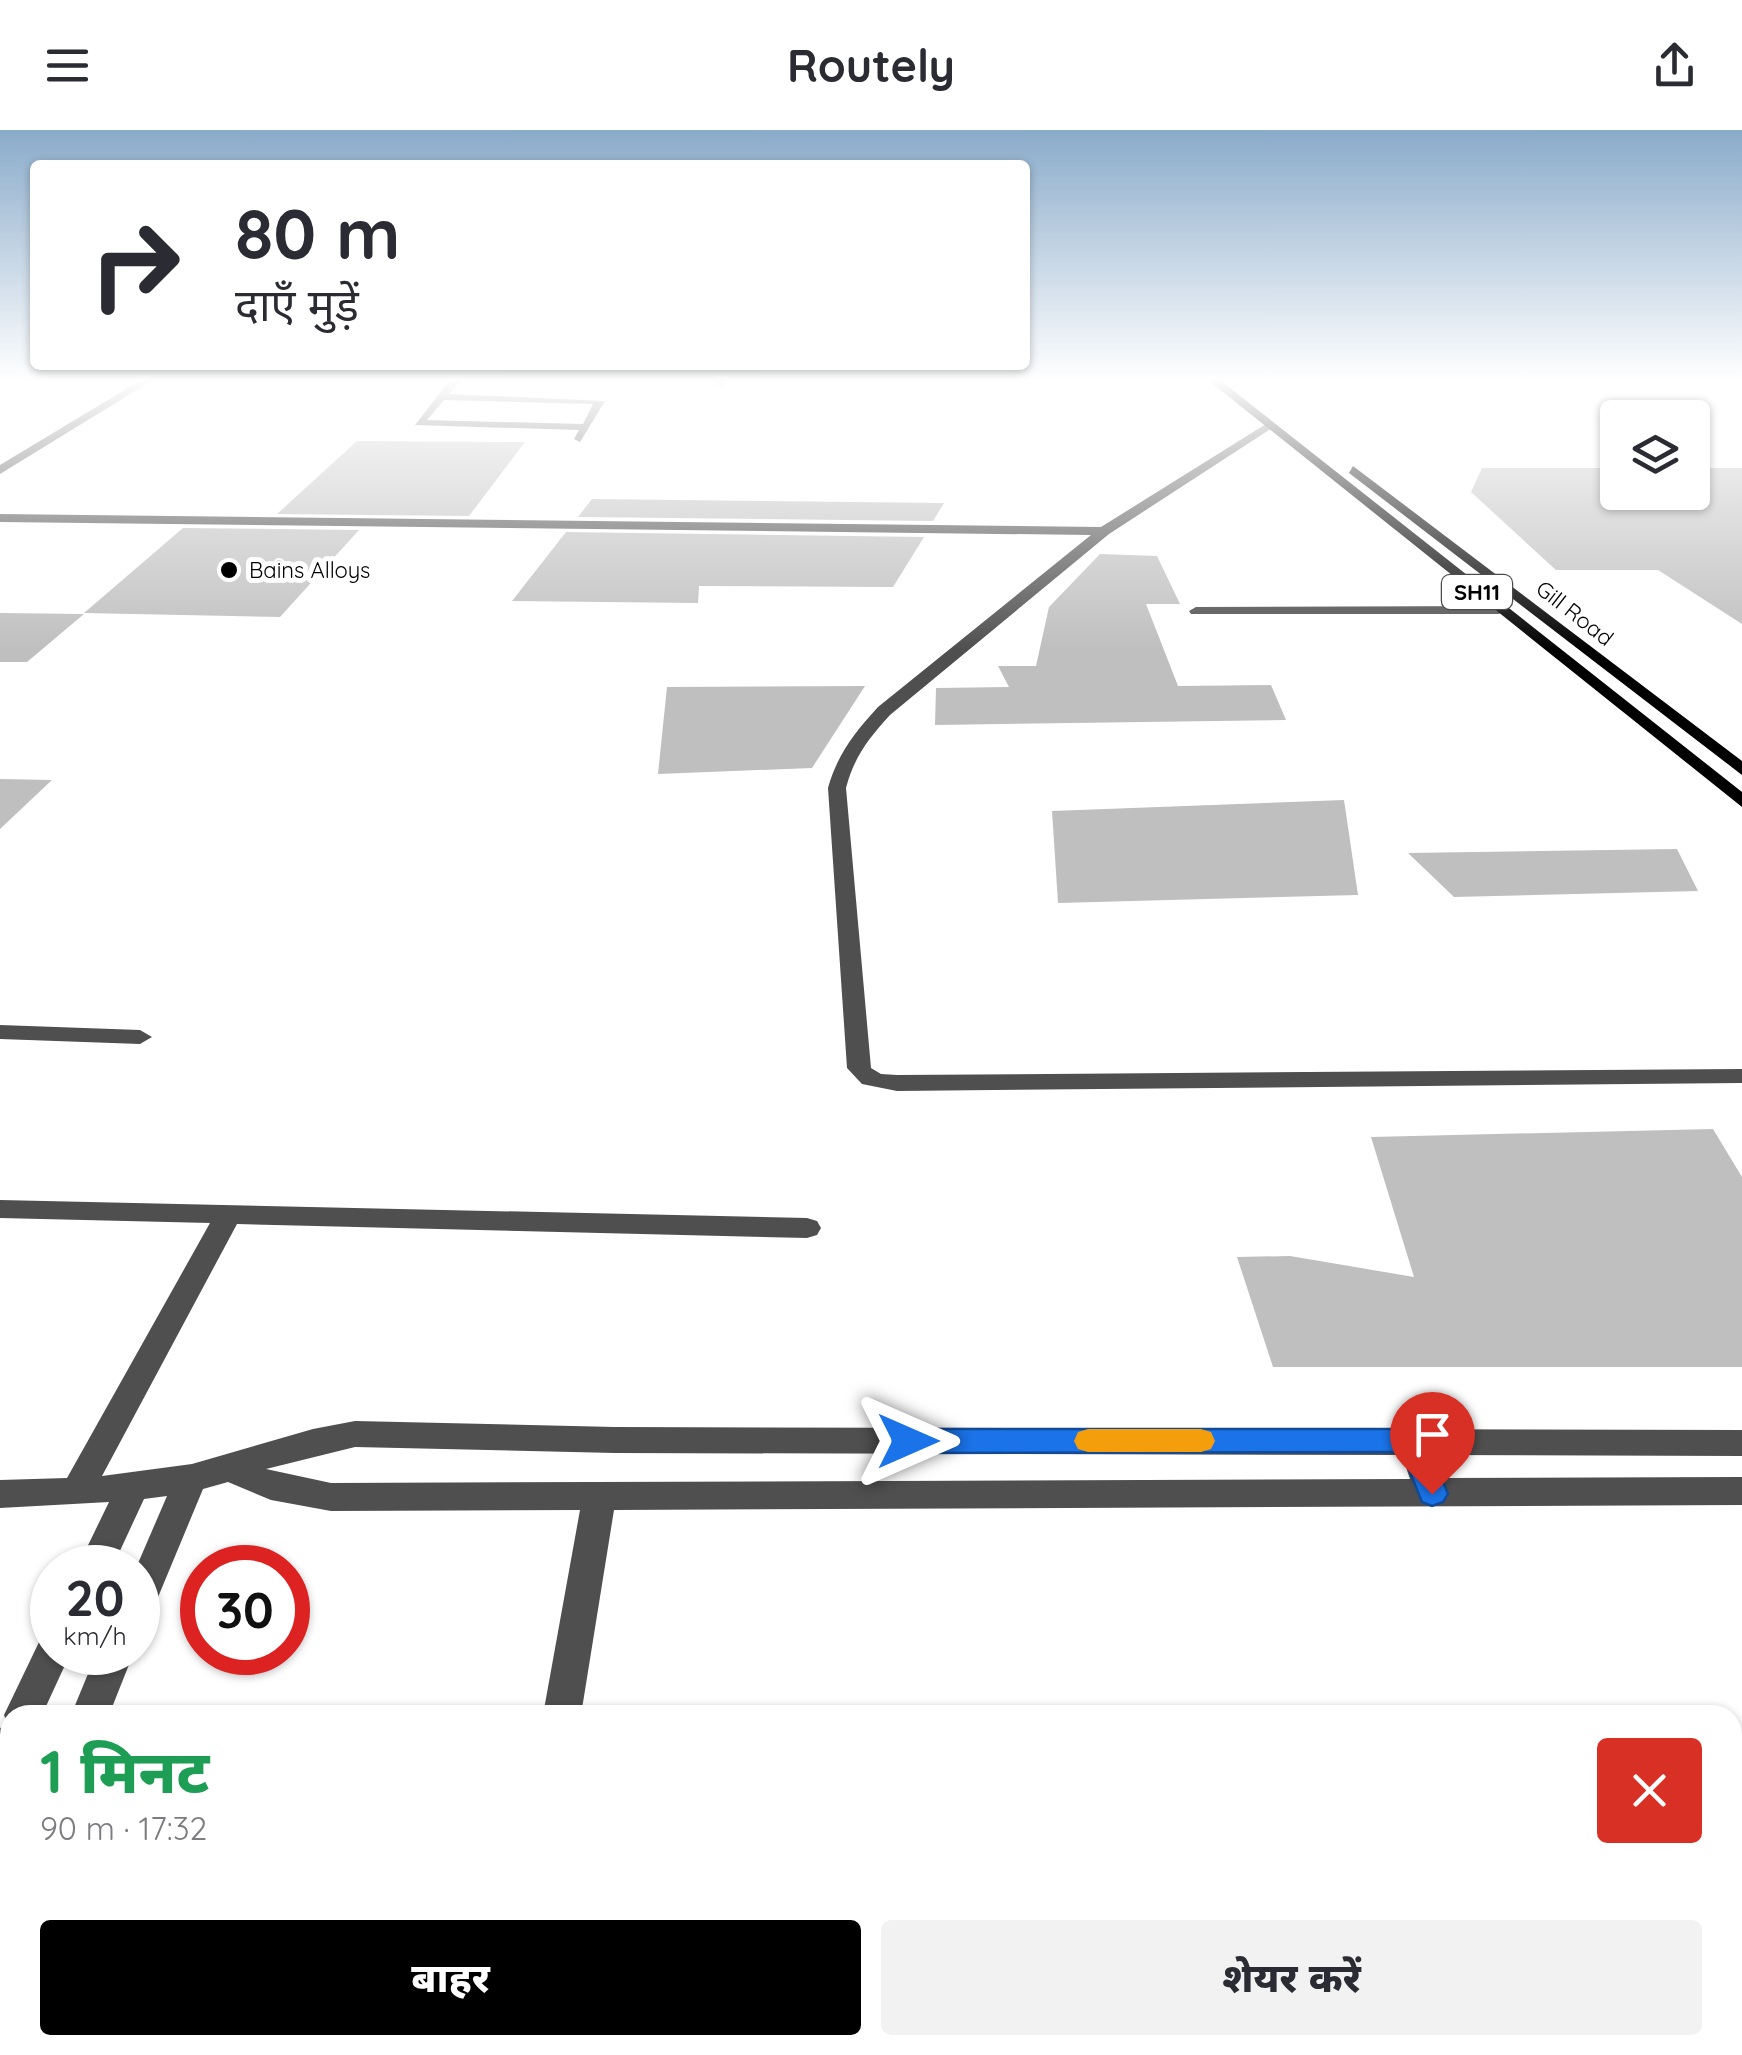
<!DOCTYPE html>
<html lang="hi">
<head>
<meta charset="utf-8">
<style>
	:root { --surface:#fff; --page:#f2f2f3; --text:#2b2b33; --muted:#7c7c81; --accent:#000 }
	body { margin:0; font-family:Quicksand,"Noto Sans Devanagari",sans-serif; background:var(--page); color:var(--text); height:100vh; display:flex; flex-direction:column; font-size:38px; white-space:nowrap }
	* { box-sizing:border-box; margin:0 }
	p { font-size:32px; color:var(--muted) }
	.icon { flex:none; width:55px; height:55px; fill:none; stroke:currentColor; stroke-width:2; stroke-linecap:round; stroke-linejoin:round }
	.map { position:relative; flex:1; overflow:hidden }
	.panel { position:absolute; left:0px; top:1575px; width:1742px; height:350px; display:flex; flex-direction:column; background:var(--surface); border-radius:30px 30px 0 0; box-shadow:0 2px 8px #0004 }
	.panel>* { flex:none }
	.guide { position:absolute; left:30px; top:30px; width:1000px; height:210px; border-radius:10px; box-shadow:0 2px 8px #0004; background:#fff; color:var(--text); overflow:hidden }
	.fabs { position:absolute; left:1600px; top:270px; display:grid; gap:20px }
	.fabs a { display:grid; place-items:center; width:110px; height:110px; border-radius:10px; background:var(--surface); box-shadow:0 2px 8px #0004; font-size:50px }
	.speed { position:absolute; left:30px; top:1415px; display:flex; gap:20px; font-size:50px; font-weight:700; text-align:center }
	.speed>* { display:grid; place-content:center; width:130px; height:130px; border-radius:50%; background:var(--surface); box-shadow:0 2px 8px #0004; line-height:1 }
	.speed small { font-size:25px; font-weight:400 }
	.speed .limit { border:15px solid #d22; background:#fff; color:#111 }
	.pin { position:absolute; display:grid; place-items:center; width:85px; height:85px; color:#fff; margin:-102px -42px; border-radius:50% 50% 50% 0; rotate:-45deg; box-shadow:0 0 10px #0007 }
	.pin .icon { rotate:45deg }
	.me { position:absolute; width:110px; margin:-55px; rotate:90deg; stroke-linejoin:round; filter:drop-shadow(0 0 8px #0008) }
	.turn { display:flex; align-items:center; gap:35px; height:210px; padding:0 40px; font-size:45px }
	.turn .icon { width:130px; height:130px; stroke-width:2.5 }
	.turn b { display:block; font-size:70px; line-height:85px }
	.round { display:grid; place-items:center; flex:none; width:105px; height:105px; border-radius:10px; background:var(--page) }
	.overview { display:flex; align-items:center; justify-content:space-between; height:170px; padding:0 40px }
	h1 { font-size:60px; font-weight:800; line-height:75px; color:#1e9e55 }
	.cta { display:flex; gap:20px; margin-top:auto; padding:20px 40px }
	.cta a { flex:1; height:115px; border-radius:10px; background:var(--accent); color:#fff; font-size:40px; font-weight:800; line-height:115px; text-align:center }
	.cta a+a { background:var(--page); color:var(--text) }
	header { display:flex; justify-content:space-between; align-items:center; height:130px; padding:0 40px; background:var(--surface); font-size:45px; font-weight:800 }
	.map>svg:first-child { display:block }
	.building { fill:#bfbfbf }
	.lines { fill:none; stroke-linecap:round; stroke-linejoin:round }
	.minor { fill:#4f4f4f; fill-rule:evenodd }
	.major { fill:#000; fill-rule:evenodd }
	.route { fill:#1a73e8; stroke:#114b97; stroke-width:2.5 }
	.slow { fill:#f59e0b }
	.poi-dot { fill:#000; stroke:#fff; stroke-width:4 }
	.labels { text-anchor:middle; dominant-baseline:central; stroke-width:10; stroke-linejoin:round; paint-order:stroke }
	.far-poi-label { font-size:22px; fill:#000; stroke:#fff; text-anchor:start }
	.shield { fill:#fff; stroke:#4c4c4c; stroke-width:2.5 }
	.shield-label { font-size:22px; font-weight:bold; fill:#000 }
	.far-street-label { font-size:22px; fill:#000; stroke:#fff }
</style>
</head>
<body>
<header><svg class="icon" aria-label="menu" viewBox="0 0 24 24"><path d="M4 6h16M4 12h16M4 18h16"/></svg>Routely<svg class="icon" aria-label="share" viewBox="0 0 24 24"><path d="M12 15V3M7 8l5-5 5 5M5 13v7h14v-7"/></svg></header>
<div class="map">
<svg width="1742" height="1925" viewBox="0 0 1742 1925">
	<rect width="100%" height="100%" fill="#fff"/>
	<g class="building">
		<polygon points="357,311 525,312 469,386 277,384"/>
		<polygon points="1482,338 1618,338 1618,362 1692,362 1692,338 1742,338 1742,494 1658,440 1556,440 1471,362"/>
		<polygon points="592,369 944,373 933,391 578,387"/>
		<polygon points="183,398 359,400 280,487 84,483"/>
		<polygon points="566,402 924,407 893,457 699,456 698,473 512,471"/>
		<polygon points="1100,424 1157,426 1180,474 1146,474 1178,556 1271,555 1286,590 935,595 936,558 1009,557 998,536 1036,536 1049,477"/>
		<polygon points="0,483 84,484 27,532 0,532"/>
		<polygon points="865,556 812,638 658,644 667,557"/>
		<polygon points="0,649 52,650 0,699"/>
		<polygon points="1344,670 1358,765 1058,773 1052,681"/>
		<polygon points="1677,719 1698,761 1454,767 1408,723"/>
		<polygon points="1713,999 1742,1047 1742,1237 1273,1237 1237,1127 1290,1126 1414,1147 1371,1007"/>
	</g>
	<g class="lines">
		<g class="minor">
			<polygon points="141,250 153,250 0,344 0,335"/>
			<path d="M450,250H461L449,264L605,271L580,312L574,309L579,300L415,295ZM444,270L593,274L583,294L427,290Z"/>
			<polygon points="719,250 729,250 722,257 717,254"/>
			<path d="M1266,294L1275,296L1109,404L890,585C869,608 854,627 846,658L871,938L881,944L897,945L1742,939V953L897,961L862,954L847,938L828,658C837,625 855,602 878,577L1091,405L0,392V384L1101,397Z"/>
			<polygon points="1196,477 1499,476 1506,480 1499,484 1191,484 1189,481"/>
			<polygon points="0,895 140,900 152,907 140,914 0,909"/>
			<path d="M0,1070L807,1088L817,1091L821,1098L817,1105L807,1108L237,1094L102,1346L192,1334L313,1299L355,1291L615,1297L1742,1300V1326L1434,1325L1444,1348L1742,1347V1375L614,1380L581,1585H543L580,1380L331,1381L271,1370L228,1352L203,1359L151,1484L138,1489L136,1438L167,1366L144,1369L112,1438H77L109,1372L0,1378V1350L67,1348L210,1093L0,1088ZM355,1317L615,1323L1402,1325L1410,1349L331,1353L266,1339Z"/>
			<polygon points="52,1505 52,1522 71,1522 42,1585 10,1585 10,1649 0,1653 0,1598 8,1595 4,1585 40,1510"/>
			<polygon points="97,1522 134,1522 109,1585 71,1585"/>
			<polygon points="10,1750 10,1811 0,1815 0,1754"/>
			<polygon points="482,1915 528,1915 527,1925 481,1925"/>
		</g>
		<g class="major">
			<polygon points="1208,250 1220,250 1742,662 1742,677"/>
			<polygon points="1353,336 1742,631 1742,645 1349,343"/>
		</g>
	</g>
	<linearGradient id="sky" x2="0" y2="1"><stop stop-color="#8aabca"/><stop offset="0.48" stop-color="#fff"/><stop offset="1" stop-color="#fff" stop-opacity="0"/></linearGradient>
	<rect width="1742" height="520" fill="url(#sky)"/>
	<polygon class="route" points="908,1299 1412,1299 1423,1302 1448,1364 1443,1372 1432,1376 1422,1372 1402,1322 908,1323 897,1319 893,1311 897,1303"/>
	<polygon class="slow" points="1088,1299 1201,1299 1211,1302 1215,1311 1211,1319 1201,1322 1088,1322 1078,1319 1074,1311 1078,1302"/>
	<circle class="poi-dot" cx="229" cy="440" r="10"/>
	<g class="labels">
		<g class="far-poi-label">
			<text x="249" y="440">Bains Alloys</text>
		</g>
		<rect class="shield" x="1442" y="445" width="70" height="34" rx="8"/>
		<g class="shield-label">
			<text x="1477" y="462">SH11</text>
		</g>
		<g class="far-street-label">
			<text transform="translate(1575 483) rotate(38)">Gill Road</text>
		</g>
	</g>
</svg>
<div class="fabs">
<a><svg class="icon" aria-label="layers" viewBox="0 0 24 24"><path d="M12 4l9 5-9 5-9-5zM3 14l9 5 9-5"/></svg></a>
</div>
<div class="speed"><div>20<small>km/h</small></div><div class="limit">30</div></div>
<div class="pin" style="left:1432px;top:1364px;background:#d93025"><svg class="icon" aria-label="arrive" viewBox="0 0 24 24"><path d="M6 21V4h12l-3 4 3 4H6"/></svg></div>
<svg class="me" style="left:908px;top:1311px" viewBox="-20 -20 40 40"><path d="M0-17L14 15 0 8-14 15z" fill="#1a73e8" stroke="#fff" stroke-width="4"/></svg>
<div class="guide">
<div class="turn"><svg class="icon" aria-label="right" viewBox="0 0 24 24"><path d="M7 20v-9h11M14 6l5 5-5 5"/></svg><div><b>80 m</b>दाएँ मुड़ें</div></div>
</div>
<section class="panel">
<div class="overview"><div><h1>1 मिनट</h1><p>90 m · 17:32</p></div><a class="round" style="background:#d93025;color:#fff"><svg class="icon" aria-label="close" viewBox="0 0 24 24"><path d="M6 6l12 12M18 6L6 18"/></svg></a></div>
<div class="cta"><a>बाहर</a><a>शेयर करें</a></div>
</section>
</div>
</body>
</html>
